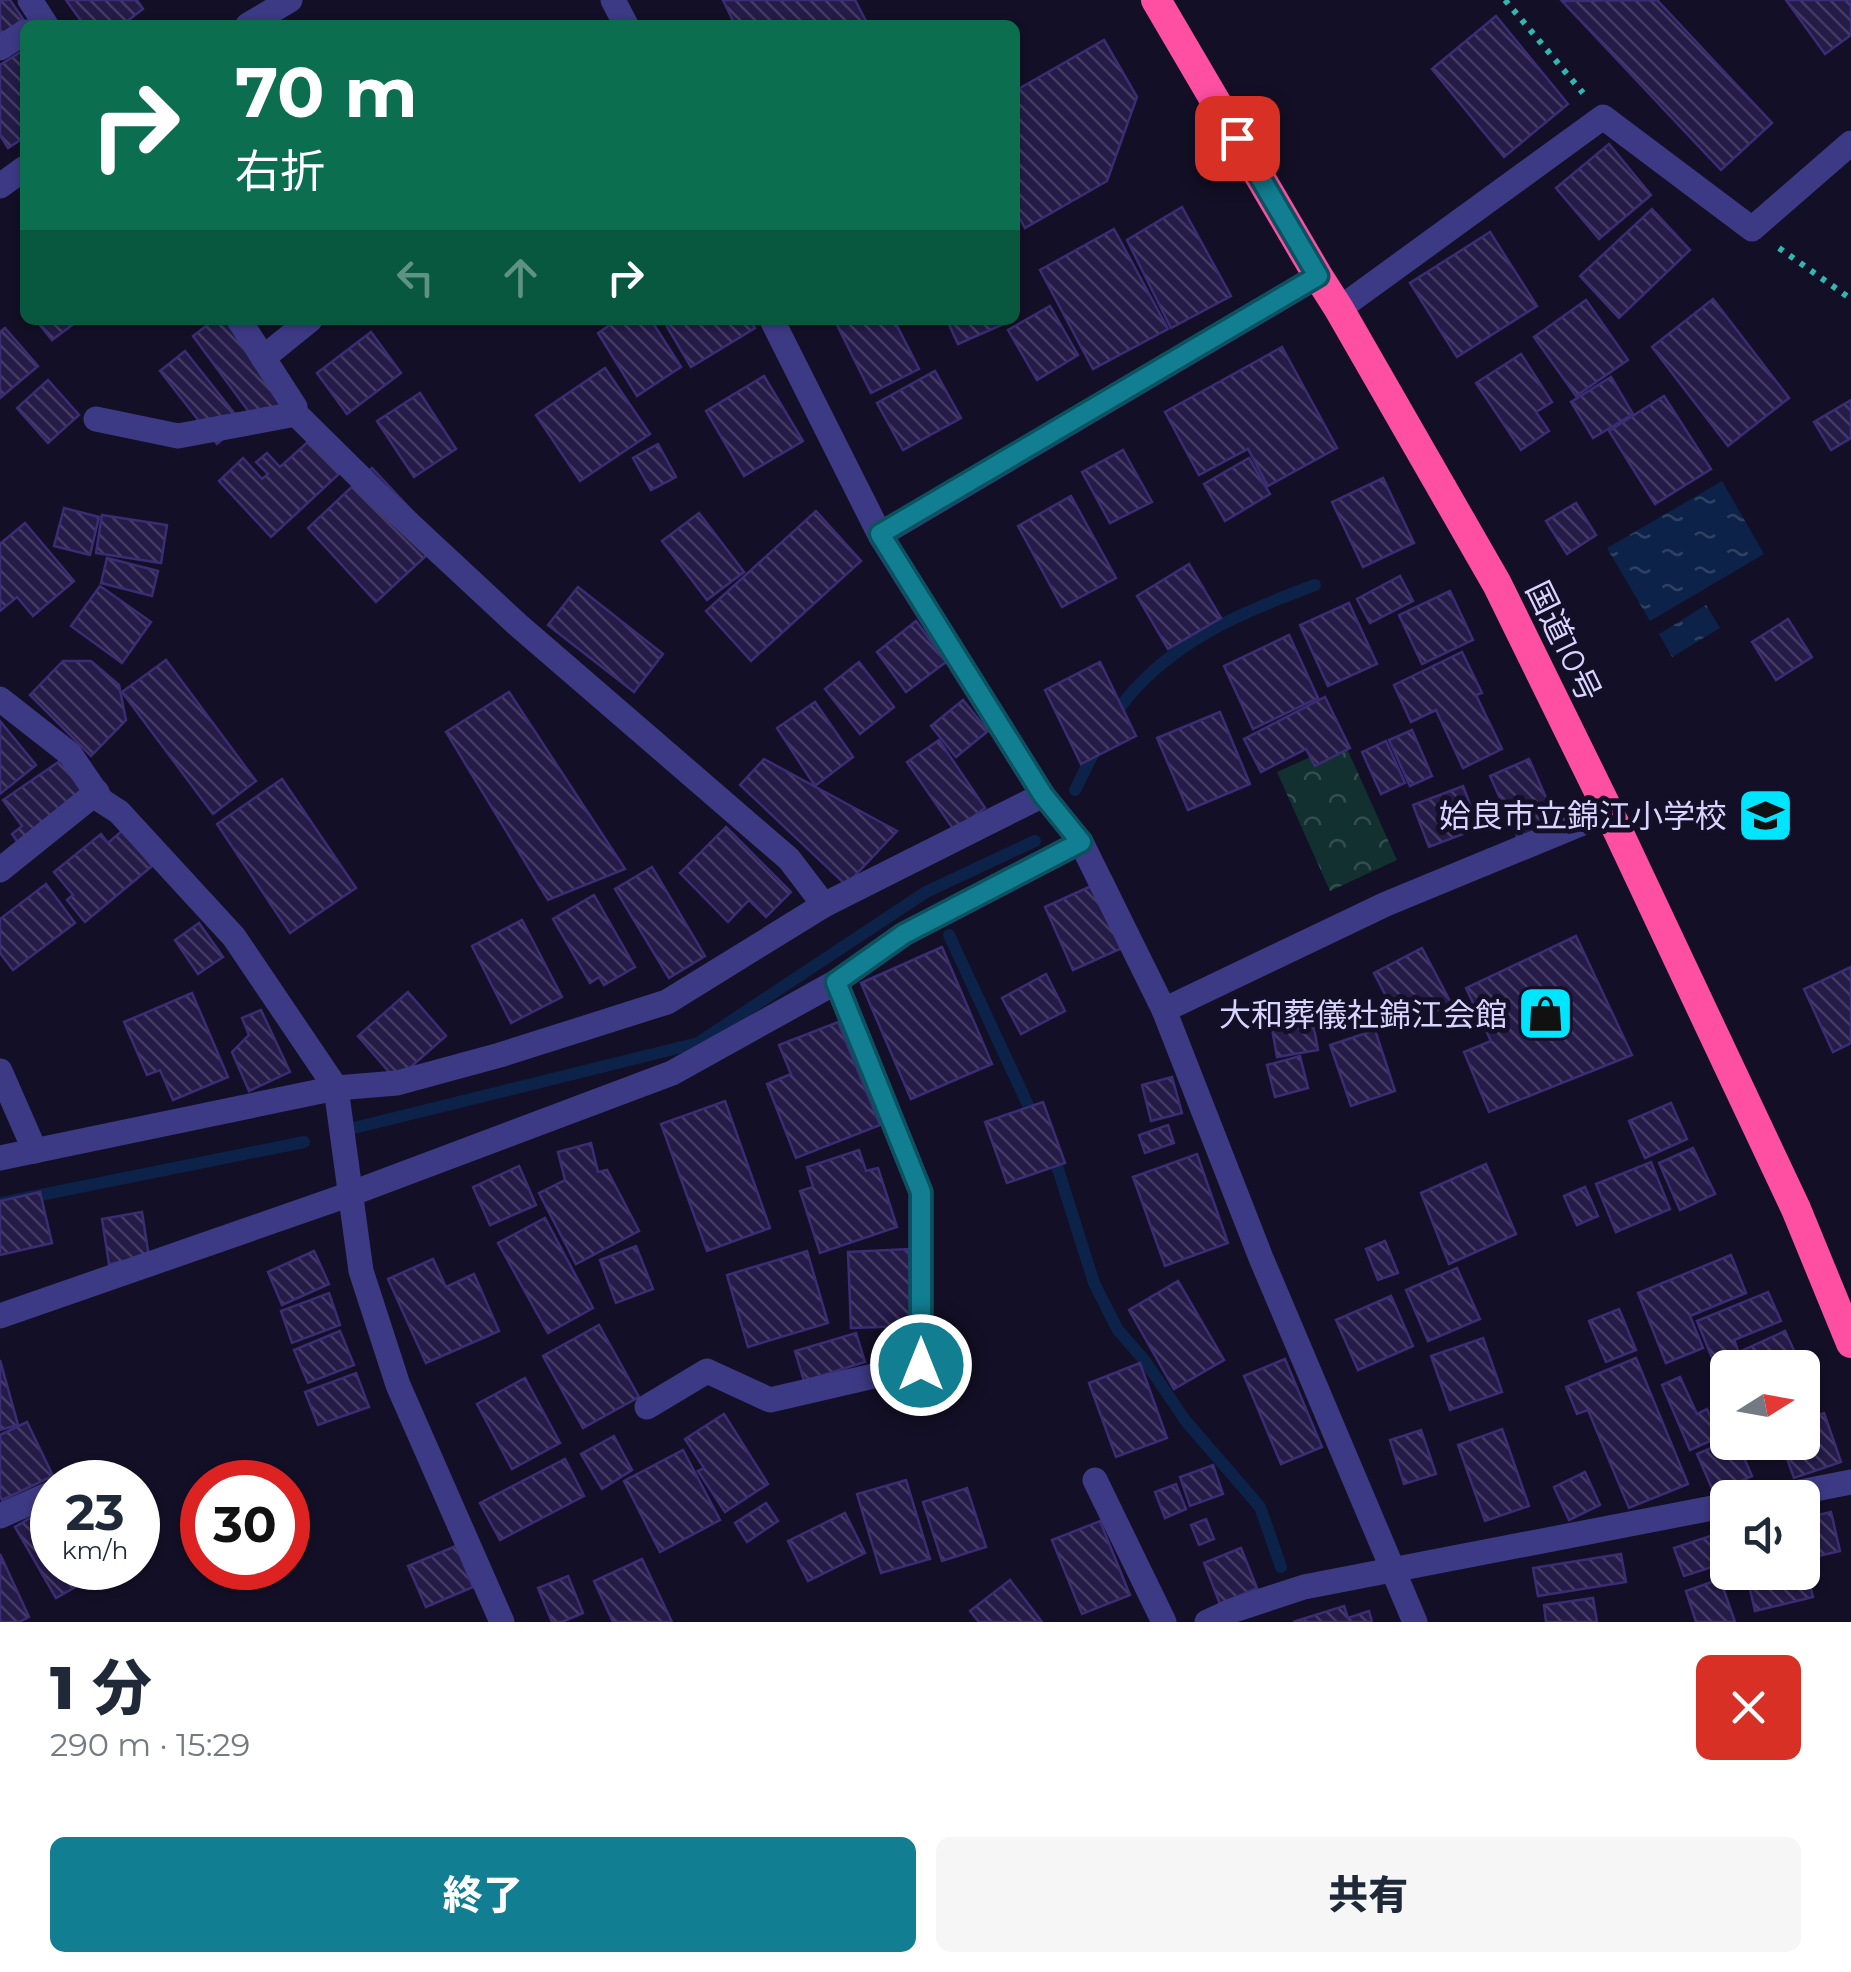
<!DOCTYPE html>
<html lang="ja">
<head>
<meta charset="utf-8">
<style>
	:root { --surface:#fff; --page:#f6f6f7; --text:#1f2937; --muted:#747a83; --accent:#117e91 }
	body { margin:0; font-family:Montserrat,"Noto Sans JP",sans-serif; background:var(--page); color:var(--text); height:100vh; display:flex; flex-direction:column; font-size:38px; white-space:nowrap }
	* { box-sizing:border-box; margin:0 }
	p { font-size:32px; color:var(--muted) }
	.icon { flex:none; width:55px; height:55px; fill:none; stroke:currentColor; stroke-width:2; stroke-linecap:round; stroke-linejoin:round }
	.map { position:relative; height:1622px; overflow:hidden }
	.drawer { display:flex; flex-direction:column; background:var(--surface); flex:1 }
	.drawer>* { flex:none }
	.guide { position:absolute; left:20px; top:20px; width:1000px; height:305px; border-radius:15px; box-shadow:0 2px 8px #0004; background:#0b6e4f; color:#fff; overflow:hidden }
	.needle { width:65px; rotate:79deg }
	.controls { position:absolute; left:1710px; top:1350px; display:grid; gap:20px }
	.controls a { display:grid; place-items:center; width:110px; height:110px; border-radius:15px; background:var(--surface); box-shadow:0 2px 8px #0004; font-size:50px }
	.speed { position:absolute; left:30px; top:1460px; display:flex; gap:20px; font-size:50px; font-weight:700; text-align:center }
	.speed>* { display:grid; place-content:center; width:130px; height:130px; border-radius:50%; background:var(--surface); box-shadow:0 2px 8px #0004; line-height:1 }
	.speed small { font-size:25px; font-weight:400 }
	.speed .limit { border:15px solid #d22; background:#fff; color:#111 }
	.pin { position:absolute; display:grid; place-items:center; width:85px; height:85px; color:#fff; margin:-42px; border-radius:20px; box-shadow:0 5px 15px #0006 }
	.me { position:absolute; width:110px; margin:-55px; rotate:0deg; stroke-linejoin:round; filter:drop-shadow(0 0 8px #0008) }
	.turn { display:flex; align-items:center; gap:35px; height:210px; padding:0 50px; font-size:45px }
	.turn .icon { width:130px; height:130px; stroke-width:2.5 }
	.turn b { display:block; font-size:70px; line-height:85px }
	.lanes { display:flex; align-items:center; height:95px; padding:0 50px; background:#0003; justify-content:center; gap:50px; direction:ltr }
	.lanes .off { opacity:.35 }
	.round { display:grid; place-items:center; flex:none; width:105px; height:105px; border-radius:15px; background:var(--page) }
	.headline { display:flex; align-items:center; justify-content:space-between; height:170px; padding:0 50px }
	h1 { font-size:60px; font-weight:800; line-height:75px }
	.primary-button { display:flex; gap:20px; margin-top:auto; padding:20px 50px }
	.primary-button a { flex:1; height:115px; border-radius:15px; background:var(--accent); color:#fff; font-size:40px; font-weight:800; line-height:115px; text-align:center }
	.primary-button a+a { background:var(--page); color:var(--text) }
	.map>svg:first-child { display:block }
	.park { fill:url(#park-crowns) }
	.water { fill:url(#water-ripples) }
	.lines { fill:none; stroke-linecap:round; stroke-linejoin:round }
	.stream { stroke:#0c2248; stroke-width:12 }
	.building { fill:url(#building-back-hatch); stroke:#3b2d73; stroke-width:2.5 }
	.path { stroke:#2fb8b0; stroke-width:6; stroke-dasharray:5 8; stroke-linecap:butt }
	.minor { stroke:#3d3a85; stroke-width:25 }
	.highway { stroke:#ff4fa3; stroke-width:30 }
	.route-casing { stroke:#0b525e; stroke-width:25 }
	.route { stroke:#117e91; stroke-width:18 }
	.labels { text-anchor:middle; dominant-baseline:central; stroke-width:10; stroke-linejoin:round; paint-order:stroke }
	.street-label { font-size:32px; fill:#d9d4ff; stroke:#130f26 }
	.poi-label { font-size:32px; fill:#d9d4ff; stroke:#130f26; text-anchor:end }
</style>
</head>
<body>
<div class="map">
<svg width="1851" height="1622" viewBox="0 0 1851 1622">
	<defs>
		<pattern id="park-crowns" width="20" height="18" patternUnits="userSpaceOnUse" patternTransform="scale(2.5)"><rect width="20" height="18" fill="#12302f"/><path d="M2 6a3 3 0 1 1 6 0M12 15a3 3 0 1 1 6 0" fill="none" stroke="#344d4e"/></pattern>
		<pattern id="water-ripples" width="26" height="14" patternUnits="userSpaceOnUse" patternTransform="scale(2.5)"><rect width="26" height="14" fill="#0c2248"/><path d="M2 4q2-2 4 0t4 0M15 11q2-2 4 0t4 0" fill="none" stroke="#2f4163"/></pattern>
		<pattern id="building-back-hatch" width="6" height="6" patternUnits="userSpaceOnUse" patternTransform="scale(2.5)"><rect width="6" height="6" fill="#241b47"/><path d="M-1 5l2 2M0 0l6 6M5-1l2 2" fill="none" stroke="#433b63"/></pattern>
	</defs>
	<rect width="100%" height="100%" fill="#130f26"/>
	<polygon class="park" points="1344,742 1397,860 1330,891 1277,772"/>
	<g class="water">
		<polygon points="1722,481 1764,554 1650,621 1607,548"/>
		<polygon points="1706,605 1720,628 1672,657 1659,634"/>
	</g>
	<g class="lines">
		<g class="stream">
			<path d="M1112,718C1120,708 1127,697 1136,688C1185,635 1250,609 1315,585"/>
			<polyline points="1075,790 1098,744"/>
			<polyline points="949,935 1035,1120"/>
			<polyline points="354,1128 698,1043 926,892 1035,841"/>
			<polyline points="1050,1151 1058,1169 1094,1283 1118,1330 1145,1361 1185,1420 1260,1507 1281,1567"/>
			<polyline points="0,1203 304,1142"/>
		</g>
	</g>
	<g class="building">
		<polygon points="0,0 10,0 23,19 0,36"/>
		<polygon points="66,0 137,0 143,9 122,25 84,25"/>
		<polygon points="723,0 855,0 868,25 735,25"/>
		<polygon points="1657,0 1772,123 1721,170 1562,1"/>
		<polygon points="1786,0 1851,0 1851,35 1825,54"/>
		<polygon points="1496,16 1568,104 1504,157 1432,69"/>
		<polygon points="1104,40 1137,97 1107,181 1025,228 1015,210 1015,91"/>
		<polygon points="25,49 25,137 8,148 0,135 0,65"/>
		<polygon points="1609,144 1651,195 1599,239 1556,188"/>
		<polygon points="1182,207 1231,296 1171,328 1127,240"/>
		<polygon points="1652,209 1690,250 1619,318 1580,276"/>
		<polygon points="1114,229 1168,329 1093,369 1040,270"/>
		<polygon points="1490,232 1537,306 1457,357 1410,283"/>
		<polygon points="1713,299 1789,398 1728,446 1652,347"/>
		<polygon points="1586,300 1628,360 1576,396 1534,337"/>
		<polygon points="1050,306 1078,355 1037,380 1008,330"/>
		<polygon points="36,320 79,320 52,340"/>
		<polygon points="214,320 229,320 295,407 263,431 193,336"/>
		<polygon points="617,320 651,320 681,367 637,396 598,333"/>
		<polygon points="663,320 750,320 755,328 691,367"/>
		<polygon points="843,320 894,320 919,369 871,393 836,323"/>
		<polygon points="947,320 1004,320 1006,323 958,344"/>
		<polygon points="5,328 38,366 0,398 0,332"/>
		<polygon points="371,332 401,373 347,414 317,373"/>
		<polygon points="1282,347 1337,448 1268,486 1248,449 1199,475 1165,412"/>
		<polygon points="185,351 242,423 217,444 160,371"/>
		<polygon points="1521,354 1552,402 1536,412 1549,431 1521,450 1476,383"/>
		<polygon points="605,368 650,434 580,481 536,415"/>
		<polygon points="935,371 961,418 903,450 877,403"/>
		<polygon points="764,376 803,441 744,476 706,411"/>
		<polygon points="1611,377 1633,414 1593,438 1571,402"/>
		<polygon points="48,380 79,415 48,443 17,408"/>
		<polygon points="420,393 456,449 414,477 377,421"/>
		<polygon points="1664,396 1711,469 1655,504 1609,431"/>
		<polygon points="1851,400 1851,438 1831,450 1814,422"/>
		<polygon points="310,440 340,473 271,537 219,481 243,458 262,479 268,474 256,462 267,453 280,467"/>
		<polygon points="658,444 676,477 651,490 633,458"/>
		<polygon points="1123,450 1152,502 1110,523 1082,472"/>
		<polygon points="1249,458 1270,494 1225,521 1204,484"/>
		<polygon points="372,468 441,542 376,602 308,528"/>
		<polygon points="1383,478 1414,543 1363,567 1332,502"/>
		<polygon points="1071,496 1116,578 1062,607 1018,526"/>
		<polygon points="1576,503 1596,535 1567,554 1546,521"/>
		<polygon points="64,508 99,517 90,555 54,546"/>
		<polygon points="816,511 861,561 751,661 706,611"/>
		<polygon points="699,513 744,572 707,600 662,541"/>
		<polygon points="102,515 167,525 161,563 96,553"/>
		<polygon points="25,523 74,581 33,616 17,597 0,611 0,544"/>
		<polygon points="107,558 158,571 152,596 101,583"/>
		<polygon points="1189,564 1221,618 1168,649 1137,596"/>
		<polygon points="1400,576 1413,601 1370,623 1357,599"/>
		<polygon points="100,586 151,622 122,663 71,626"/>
		<polygon points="578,587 663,654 634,692 548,625"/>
		<polygon points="1450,591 1473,640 1422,664 1399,615"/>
		<polygon points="1349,603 1377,664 1328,686 1300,625"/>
		<polygon points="1788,619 1812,657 1776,680 1752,642"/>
		<polygon points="916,621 946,662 906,692 877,652"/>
		<polygon points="1289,635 1318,698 1253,729 1224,666"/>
		<polygon points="1462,652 1482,693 1476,695 1502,749 1463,768 1436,710 1411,722 1394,685"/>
		<polygon points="166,660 256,781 213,814 122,692"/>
		<polygon points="63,661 91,661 119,685 126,720 91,756 30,695"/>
		<polygon points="859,662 894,707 860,734 825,689"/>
		<polygon points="1100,662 1136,736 1081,764 1045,690"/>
		<polygon points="509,692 625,869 548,900 446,732"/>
		<polygon points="1325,697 1350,748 1315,766 1306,749 1261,772 1244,739"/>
		<polygon points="963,700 988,731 956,757 931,726"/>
		<polygon points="815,702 853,757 815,786 777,728"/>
		<polygon points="1220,712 1250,784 1188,810 1157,738"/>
		<polygon points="0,721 36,765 0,794"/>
		<polygon points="1412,730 1432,776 1410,786 1389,740"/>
		<polygon points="939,740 985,808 954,830 907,762"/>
		<polygon points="1386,741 1405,783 1381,794 1362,752"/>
		<polygon points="70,754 102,801 26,854 12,834 22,826 3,800"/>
		<polygon points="764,759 897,831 846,885 740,785"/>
		<polygon points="1529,759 1559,827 1521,845 1490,776"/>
		<polygon points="282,779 356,888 290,933 217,824"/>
		<polygon points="1463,786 1479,828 1429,847 1413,805"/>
		<polygon points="726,827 791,892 766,917 749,900 728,922 680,873"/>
		<polygon points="123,830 152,866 85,922 67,900 73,895 54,872 101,834 108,843"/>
		<polygon points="652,867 705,956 669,978 615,889"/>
		<polygon points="1111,877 1140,940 1073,970 1045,907"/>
		<polygon points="46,884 75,923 13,970 0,953 0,919"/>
		<polygon points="594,895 635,967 604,985 599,977 590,983 553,919"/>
		<polygon points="522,920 562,997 511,1023 472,946"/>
		<polygon points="199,923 223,957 198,974 175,940"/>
		<polygon points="1576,936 1632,1055 1489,1112 1464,1052 1491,1041 1466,988"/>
		<polygon points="942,947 992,1064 911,1099 861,983"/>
		<polygon points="1422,948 1451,1003 1403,1029 1374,973"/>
		<polygon points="1851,967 1851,1043 1833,1052 1804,989"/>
		<polygon points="1046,974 1065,1011 1021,1034 1002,998"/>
		<polygon points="408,992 446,1036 396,1080 358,1036"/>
		<polygon points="192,993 228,1077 173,1100 160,1070 147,1075 124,1022"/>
		<polygon points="1309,999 1318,1050 1277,1057 1268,1005"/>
		<polygon points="261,1010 290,1072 249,1091 232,1052 249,1035 242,1018"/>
		<polygon points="838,1022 880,1125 796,1158 767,1084 791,1074 779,1045"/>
		<polygon points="1375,1030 1395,1091 1351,1106 1330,1045"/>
		<polygon points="1300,1056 1308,1088 1275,1097 1267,1065"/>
		<polygon points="1172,1077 1182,1113 1151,1121 1142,1085"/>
		<polygon points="725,1101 770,1228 707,1251 661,1124"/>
		<polygon points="1043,1102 1065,1163 1007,1183 985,1122"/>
		<polygon points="1671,1103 1687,1139 1645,1158 1629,1121"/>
		<polygon points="1168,1125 1174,1143 1145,1153 1139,1135"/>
		<polygon points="591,1143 598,1172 607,1170 639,1231 576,1264 539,1193 565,1180 558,1152"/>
		<polygon points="1693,1148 1715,1194 1680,1210 1659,1163"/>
		<polygon points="859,1150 866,1171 878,1168 897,1227 820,1253 800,1191 813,1187 807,1167"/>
		<polygon points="1197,1154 1228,1243 1165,1266 1133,1177"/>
		<polygon points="1651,1162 1670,1209 1616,1232 1596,1184"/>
		<polygon points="1486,1164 1516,1234 1449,1264 1421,1193"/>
		<polygon points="519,1166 536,1205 490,1225 473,1187"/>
		<polygon points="1585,1187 1598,1216 1577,1225 1564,1196"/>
		<polygon points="40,1192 52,1243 0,1255 0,1201"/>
		<polygon points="142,1212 149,1257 109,1264 102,1219"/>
		<polygon points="545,1218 593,1308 548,1333 498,1243"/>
		<polygon points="1385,1241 1398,1273 1378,1280 1366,1249"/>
		<polygon points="636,1246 653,1289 616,1303 600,1260"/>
		<polygon points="909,1249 912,1326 851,1328 848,1252"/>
		<polygon points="314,1251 329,1284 282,1305 268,1272"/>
		<polygon points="807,1251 828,1323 748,1347 727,1275"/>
		<polygon points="1731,1255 1746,1293 1690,1316 1703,1348 1666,1363 1638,1293"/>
		<polygon points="433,1259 446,1287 474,1274 499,1331 426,1363 388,1279"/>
		<polygon points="1457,1268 1480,1319 1428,1341 1406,1290"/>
		<polygon points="1178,1281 1224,1360 1174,1389 1129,1310"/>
		<polygon points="1768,1292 1781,1321 1734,1340 1745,1368 1728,1368 1728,1397 1697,1321"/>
		<polygon points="329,1293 340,1325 292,1343 281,1311"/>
		<polygon points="1391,1296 1413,1346 1358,1370 1336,1320"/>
		<polygon points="1619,1309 1636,1350 1606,1362 1589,1321"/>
		<polygon points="599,1325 639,1397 583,1428 543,1356"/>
		<polygon points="340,1331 354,1365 308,1383 294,1350"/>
		<polygon points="1785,1331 1802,1368 1749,1368 1741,1351"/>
		<polygon points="856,1333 865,1362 804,1381 795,1351"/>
		<polygon points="1483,1338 1502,1392 1450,1410 1431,1356"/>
		<polygon points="1636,1358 1688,1484 1629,1508 1588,1410 1577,1414 1566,1387"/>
		<polygon points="1285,1359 1322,1447 1281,1464 1244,1376"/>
		<polygon points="0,1360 18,1425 0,1430"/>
		<polygon points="1140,1363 1167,1438 1116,1457 1089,1383"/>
		<polygon points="356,1373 369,1407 318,1425 305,1392"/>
		<polygon points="1680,1377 1697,1414 1707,1409 1719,1437 1690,1450 1662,1385"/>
		<polygon points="525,1378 560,1443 512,1469 477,1404"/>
		<polygon points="1824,1413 1841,1462 1794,1478 1781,1442 1802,1442 1802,1420"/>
		<polygon points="724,1414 768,1484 725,1512 698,1471 704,1468 685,1439"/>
		<polygon points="27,1422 53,1476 2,1500 0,1496 0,1435"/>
		<polygon points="1502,1429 1529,1506 1485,1521 1458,1445"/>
		<polygon points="1421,1430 1436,1474 1404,1484 1390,1440"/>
		<polygon points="614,1436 632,1470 602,1489 581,1454"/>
		<polygon points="1728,1441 1728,1442 1737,1442 1752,1476 1714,1493 1697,1454"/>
		<polygon points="683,1450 720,1520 660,1552 624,1481"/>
		<polygon points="565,1459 584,1496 500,1540 480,1503"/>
		<polygon points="1213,1465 1223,1494 1190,1506 1180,1477"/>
		<polygon points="1585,1472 1600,1505 1569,1520 1554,1487"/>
		<polygon points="906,1480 930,1559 881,1573 857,1494"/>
		<polygon points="1176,1484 1186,1509 1165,1518 1155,1492"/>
		<polygon points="967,1488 986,1547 942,1561 923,1502"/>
		<polygon points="766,1503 778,1521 747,1542 735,1523"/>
		<polygon points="52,1505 52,1568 107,1569 56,1598 15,1527"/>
		<polygon points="1831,1512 1840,1551 1814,1557 1805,1518"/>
		<polygon points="845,1513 865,1553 808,1581 788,1541"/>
		<polygon points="1206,1519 1214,1539 1199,1545 1191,1525"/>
		<polygon points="1100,1521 1130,1595 1082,1614 1052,1540"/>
		<polygon points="1719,1533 1728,1562 1684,1576 1674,1548"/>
		<polygon points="456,1546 473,1587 426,1607 408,1566"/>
		<polygon points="1241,1548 1257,1588 1220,1604 1204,1563"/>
		<polygon points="0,1554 29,1617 19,1622 0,1622"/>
		<polygon points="1621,1554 1626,1582 1538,1596 1533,1568"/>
		<polygon points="1802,1554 1813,1597 1755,1611 1746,1572 1802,1572"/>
		<polygon points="642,1559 672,1622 613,1622 594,1581"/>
		<polygon points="568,1576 583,1613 562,1622 552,1622 538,1588"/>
		<polygon points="1720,1579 1735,1622 1696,1622 1686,1591"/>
		<polygon points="1010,1580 1042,1622 979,1622 970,1611"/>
		<polygon points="1593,1598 1597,1622 1546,1622 1544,1605"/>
		<polygon points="1344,1606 1348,1618 1369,1611 1372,1622 1293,1622"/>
	</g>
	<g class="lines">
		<g class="path">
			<polyline points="1505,0 1583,93"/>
			<polyline points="1779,248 1851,299"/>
		</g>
		<g class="minor">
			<polyline points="30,0 46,25"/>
			<polyline points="613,0 626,25"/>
			<polyline points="248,25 290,0"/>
			<polyline points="0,48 25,32"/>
			<polyline points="0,186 25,168"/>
			<polyline points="1339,309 1603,117 1752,229 1851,143"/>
			<polyline points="239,320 295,407 296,414 375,492 518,625 789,859 824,905"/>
			<polyline points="772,320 880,535 1043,795 1081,842 1164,1010 1261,1258 1415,1622"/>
			<polyline points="263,358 310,320"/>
			<polyline points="96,419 178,436 296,414"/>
			<polyline points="880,535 1318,276"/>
			<polyline points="0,699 70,754 102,801 119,812 234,937 336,1088 361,1271 398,1385 502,1622"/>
			<polyline points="0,870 97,792"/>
			<polyline points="1164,1010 1386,904 1590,820 1608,810"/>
			<polyline points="0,1071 35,1151"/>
			<polyline points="0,1158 336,1088 397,1083 500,1055 667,1002 824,905 1043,795"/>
			<polyline points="0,1316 342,1197 672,1073 836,982 904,934 1081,842"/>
			<polyline points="647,1407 707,1371 770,1400 921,1365 921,1192 836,982"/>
			<polyline points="1095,1480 1164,1622"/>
			<polyline points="1769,1498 1851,1482"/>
			<polyline points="0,1516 52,1493"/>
			<polyline points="1207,1622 1231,1611 1304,1587 1728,1505"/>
		</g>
		<polyline class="highway" points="1156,0 1318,276 1339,309 1497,584 1608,810 1796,1209 1851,1343"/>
	</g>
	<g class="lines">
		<defs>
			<polyline id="route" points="921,1365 921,1192 836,982 904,934 1081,842 1043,795 880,534 1318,276 1237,138"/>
		</defs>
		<use href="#route" class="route-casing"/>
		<use href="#route" class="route"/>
	</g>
	<defs>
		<symbol id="school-square" viewBox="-11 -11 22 22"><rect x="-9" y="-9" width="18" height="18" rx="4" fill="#00e5ff" stroke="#130f26"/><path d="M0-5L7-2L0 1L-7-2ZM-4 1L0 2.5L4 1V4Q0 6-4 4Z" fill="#111"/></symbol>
		<symbol id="shop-square" viewBox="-11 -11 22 22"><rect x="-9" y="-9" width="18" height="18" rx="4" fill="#00e5ff" stroke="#130f26"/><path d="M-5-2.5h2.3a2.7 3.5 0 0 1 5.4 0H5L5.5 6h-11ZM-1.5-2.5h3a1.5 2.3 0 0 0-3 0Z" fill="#111"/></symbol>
	</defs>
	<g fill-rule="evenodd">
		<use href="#school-square" x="1734" y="784" width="63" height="63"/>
		<use href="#shop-square" x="1514" y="982" width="63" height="63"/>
	</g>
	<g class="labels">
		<g class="street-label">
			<text transform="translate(1564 641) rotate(64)">国道10号</text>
		</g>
		<g class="poi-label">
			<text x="1727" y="815">姶良市立錦江小学校</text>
			<text x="1507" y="1014">大和葬儀社錦江会館</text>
		</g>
	</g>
</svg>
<div class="controls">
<a><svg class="needle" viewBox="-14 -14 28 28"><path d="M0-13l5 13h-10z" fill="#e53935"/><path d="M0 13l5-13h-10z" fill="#747a83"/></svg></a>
<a><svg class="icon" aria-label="sound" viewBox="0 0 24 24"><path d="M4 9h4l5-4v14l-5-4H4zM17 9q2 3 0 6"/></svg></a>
</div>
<div class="speed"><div>23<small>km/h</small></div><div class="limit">30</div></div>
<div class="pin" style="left:1237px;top:138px;background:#d93025"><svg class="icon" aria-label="arrive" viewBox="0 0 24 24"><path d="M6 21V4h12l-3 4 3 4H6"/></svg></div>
<svg class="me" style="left:921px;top:1365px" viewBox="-20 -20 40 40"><circle r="17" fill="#117e91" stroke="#fff" stroke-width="3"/><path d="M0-11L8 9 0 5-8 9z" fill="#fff"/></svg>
<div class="guide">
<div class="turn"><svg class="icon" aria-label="right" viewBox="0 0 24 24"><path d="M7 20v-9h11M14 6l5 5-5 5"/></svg><div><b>70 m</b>右折</div></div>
<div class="lanes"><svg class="icon off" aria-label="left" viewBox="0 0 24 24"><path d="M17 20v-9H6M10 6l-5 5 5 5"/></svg><svg class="icon off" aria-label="ahead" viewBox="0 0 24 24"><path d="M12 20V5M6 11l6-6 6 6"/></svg><svg class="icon" aria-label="right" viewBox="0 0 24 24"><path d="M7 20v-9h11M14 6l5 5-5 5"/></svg></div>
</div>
</div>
<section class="drawer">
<div class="headline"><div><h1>1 分</h1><p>290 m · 15:29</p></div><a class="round" style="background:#d93025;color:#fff"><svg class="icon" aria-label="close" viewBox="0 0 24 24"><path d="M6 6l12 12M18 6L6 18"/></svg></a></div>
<div class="primary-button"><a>終了</a><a>共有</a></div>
</section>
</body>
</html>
